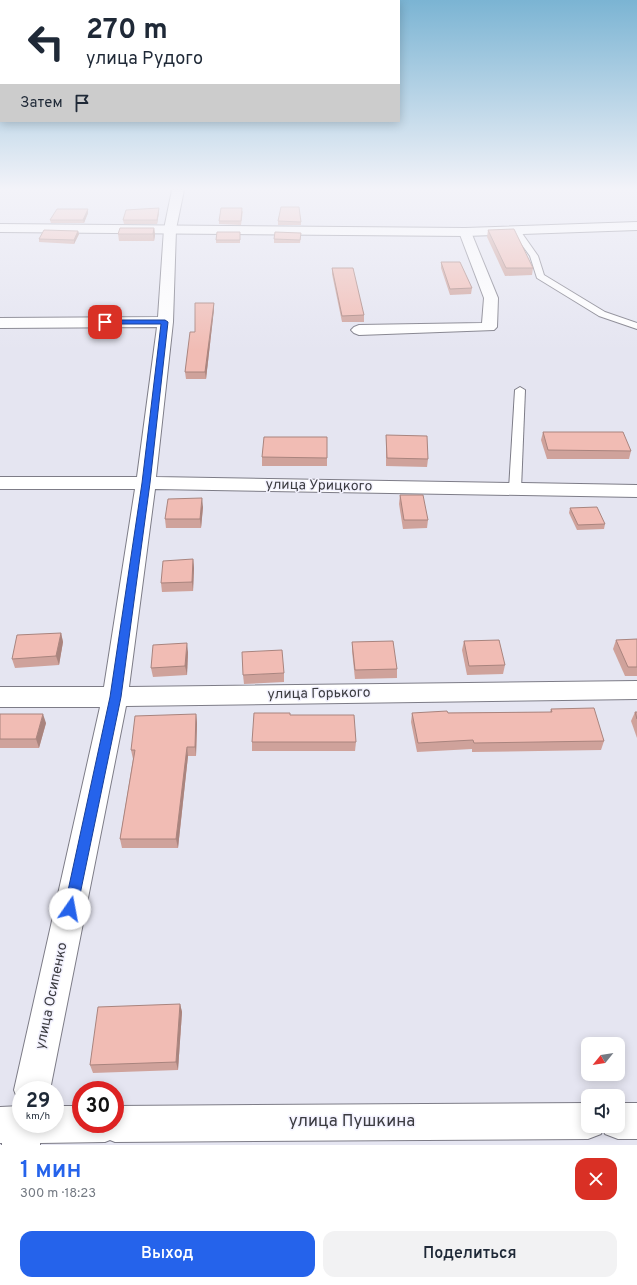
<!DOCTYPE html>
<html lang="ru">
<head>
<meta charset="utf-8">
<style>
	:root { --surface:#fff; --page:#f2f2f3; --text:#1f2937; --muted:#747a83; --accent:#2563eb }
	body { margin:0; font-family:Overpass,sans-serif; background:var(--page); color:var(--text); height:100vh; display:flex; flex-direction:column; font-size:15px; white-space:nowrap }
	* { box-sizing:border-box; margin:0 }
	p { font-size:13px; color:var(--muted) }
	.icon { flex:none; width:22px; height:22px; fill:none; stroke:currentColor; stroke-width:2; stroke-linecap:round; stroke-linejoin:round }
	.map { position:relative; height:1145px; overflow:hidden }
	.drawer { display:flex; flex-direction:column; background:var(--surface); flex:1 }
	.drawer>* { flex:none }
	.hud { position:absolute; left:0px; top:0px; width:400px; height:122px; box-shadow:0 2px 10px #0003; background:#fff; color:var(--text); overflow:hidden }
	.needle { width:26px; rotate:240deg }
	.tools { position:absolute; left:581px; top:1037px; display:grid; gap:8px }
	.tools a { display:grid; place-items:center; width:44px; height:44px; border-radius:8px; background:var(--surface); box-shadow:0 2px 10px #0003; font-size:20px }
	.speed { position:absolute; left:12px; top:1081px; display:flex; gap:8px; font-size:20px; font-weight:700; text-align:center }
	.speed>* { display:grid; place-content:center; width:52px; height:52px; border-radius:50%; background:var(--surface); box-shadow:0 2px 10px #0003; line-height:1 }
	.speed small { font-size:10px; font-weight:400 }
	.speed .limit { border:6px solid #d22; background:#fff; color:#111 }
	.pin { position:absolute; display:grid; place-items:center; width:34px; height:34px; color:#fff; margin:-17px; border-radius:8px; box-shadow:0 2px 6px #0006 }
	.me { position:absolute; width:44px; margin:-22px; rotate:12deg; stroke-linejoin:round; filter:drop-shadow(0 0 3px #0008) }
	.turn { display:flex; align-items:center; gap:14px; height:84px; padding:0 20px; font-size:18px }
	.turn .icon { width:52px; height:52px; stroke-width:2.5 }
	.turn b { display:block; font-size:28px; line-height:34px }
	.then { display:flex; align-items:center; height:38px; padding:0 20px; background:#0003; gap:8px; font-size:15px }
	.round { display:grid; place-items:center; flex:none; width:42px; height:42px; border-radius:12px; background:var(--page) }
	.headline { display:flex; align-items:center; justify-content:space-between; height:68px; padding:0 20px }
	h1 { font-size:24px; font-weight:600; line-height:30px; color:var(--accent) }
	.action { display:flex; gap:8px; margin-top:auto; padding:8px 20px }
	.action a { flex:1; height:46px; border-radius:12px; background:var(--accent); color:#fff; font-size:16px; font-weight:600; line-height:46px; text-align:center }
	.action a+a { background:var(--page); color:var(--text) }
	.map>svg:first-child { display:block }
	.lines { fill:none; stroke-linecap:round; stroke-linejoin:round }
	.service-casing { stroke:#7d7c87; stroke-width:2 }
	.minor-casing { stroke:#7d7c87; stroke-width:2 }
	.tertiary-casing { stroke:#7d7c87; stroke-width:2 }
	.service { fill:#fff; fill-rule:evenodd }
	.minor { fill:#fff; fill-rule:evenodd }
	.tertiary { fill:#fff; fill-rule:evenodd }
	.wall { fill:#cfa29b }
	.shaded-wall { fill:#a9847e }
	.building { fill:#f1bcb4; stroke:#a9847e }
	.route { fill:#2563eb; stroke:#184099 }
	.labels { text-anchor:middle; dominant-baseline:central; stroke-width:3; stroke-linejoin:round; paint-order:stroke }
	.street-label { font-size:14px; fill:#3b3b40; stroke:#f3f2fe }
	.near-street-label { font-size:17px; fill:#3b3b40; stroke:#f3f2fe }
</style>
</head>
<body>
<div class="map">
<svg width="637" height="1145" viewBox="0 0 637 1145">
	<rect width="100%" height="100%" fill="#e5e5f1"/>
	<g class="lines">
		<defs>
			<g id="service">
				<polygon points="513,229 519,229 538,256 544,275 605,312 637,323 637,329 599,316 537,278 530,256 512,231"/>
				<polygon points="520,387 525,390 521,489 519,491 511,491 509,489 515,390"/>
			</g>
			<g id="minor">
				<polygon points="172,190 184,190 176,229 173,322 156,477 637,485 637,497 155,489 129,687 637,681 637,699 126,706 50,1090 21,1090 21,1103 19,1103 14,1090 100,707 0,707 0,687 104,687 135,489 0,489 0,477 137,477 157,327 0,328 0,318 158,317 164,229"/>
				<polygon points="465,228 470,229 471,232 498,298 497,327 494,330 359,335 354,333 351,330 354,327 359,325 482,323 484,298 459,232 460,229"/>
				<polygon points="588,1103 588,1126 618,1126 618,1103 637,1103 637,1139 618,1139 605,1134 603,1129 601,1134 588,1139 115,1142 110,1140 105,1142 40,1143 40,1145 2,1145 2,1143 0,1143 0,1107 21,1106 21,1124 55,1124 55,1106 81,1106 81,1124 115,1124 115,1106"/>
			</g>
			<polygon id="tertiary" points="637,222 637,230 465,236 0,232 0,224 465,228"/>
		</defs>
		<use href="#service" class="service-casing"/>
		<use href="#minor" class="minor-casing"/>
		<use href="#tertiary" class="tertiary-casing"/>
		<use href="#service" class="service"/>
		<use href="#minor" class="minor"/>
		<use href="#tertiary" class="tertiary"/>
	</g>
	<g class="wall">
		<polygon points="88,209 88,213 84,223 51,223 50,220"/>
		<polygon points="243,211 241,225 219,224 219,221"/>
		<polygon points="159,212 157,224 124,224 123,220"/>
		<polygon points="278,221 301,222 301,225 278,225"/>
		<polygon points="154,228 155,235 154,241 119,241 118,234"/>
		<polygon points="488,230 533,268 532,275 505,276 487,237"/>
		<polygon points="78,231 79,234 74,244 39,242 39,239"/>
		<polygon points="240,236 240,243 216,243 216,240"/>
		<polygon points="301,236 300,243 274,243 274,239"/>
		<polygon points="441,262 472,288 471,294 450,295 441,268"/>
		<polygon points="332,268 364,315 364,322 342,322 332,274"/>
		<polygon points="214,303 214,309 206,379 186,379 185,372 195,332"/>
		<polygon points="543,432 631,451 629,459 547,459 541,440"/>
		<polygon points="386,435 428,459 427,467 386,466"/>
		<polygon points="327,437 327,466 262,466 262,457"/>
		<polygon points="400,495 428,520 427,528 403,529 399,504"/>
		<polygon points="203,507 201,528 166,528 165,519"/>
		<polygon points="570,508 605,524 604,529 577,530 569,513"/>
		<polygon points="193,559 194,568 193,591 162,592 161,583"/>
		<polygon points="61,633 63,642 59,665 15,668 12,659"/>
		<polygon points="637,639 637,676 625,676 613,649 616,640"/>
		<polygon points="464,641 505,665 503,674 467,675 462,650"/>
		<polygon points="352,642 397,669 397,678 355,679 352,651"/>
		<polygon points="188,652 187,675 153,677 151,668"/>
		<polygon points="284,673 284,682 244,684 243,675"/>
		<polygon points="551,709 604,741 601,750 472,752 472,749 417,752 411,722 412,713 550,712"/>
		<polygon points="635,712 637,712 637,738 631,721"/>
		<polygon points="0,714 46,723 39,748 0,748"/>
		<polygon points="196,714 197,723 196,756 188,756 178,848 122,848 120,839 133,759 131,750"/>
		<polygon points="290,715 356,742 355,751 252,751 252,742"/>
		<polygon points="180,1004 182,1012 178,1070 93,1073 90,1065"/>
	</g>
	<g class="shaded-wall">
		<polygon points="159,208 159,212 157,224 157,220"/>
		<polygon points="88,209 88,213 84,223 83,220"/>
		<polygon points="154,228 155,235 154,241 153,234"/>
		<polygon points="78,231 79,234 74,244 74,240"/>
		<polygon points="214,303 214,309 206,379 205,372"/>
		<polygon points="202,498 203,507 201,528 200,519"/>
		<polygon points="193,559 194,568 193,591 192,582"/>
		<polygon points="61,633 63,642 59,665 56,656"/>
		<polygon points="187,643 188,652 187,675 185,666"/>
		<polygon points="43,714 46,723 39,748 36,739"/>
		<polygon points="196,714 197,723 196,756 195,747"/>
		<polygon points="187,747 188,756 178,848 176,839"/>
		<polygon points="180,1004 182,1012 178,1070 176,1062"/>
	</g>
	<g class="building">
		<polygon points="281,207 299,207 301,222 278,221"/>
		<polygon points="159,208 157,220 123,220 126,210"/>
		<polygon points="221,208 242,208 241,221 219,221"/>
		<polygon points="57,209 88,209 83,220 50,220"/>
		<polygon points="120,228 154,228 153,234 118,234"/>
		<polygon points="514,229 533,268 506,268 488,230"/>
		<polygon points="44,230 78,231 74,240 39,239"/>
		<polygon points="217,232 240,232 240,240 216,240"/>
		<polygon points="275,232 301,233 300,240 274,239"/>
		<polygon points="441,262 460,262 472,288 450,289"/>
		<polygon points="332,268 353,268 364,315 342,316"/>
		<polygon points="195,303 214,303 205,372 185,372 190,332 195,332"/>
		<polygon points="543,432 623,432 631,451 548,450"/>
		<polygon points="386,435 427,436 428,459 387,458"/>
		<polygon points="264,437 327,437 327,458 262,457"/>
		<polygon points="400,495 423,495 428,520 404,520"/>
		<polygon points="202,498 200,519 165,519 168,499"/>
		<polygon points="597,507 605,524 578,525 570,508"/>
		<polygon points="193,559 192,582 161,583 163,561"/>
		<polygon points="61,633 56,656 12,659 17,635"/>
		<polygon points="637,639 637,667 628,667 616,640"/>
		<polygon points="499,640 505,665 469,666 464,641"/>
		<polygon points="393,641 397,669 355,670 352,642"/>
		<polygon points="187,643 185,666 151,668 153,645"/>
		<polygon points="282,650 284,673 243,675 242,652"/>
		<polygon points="594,708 604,741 474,743 473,740 418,743 412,713 447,711 448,713 552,712 551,709"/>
		<polygon points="635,712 637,712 637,719"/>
		<polygon points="254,713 290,713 290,715 354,715 356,742 252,742"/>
		<polygon points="0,714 43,714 36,739 0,739"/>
		<polygon points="196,714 195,747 187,747 176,839 120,839 135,750 131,750 135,716"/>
		<polygon points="180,1004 176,1062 90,1065 98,1007"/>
	</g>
	<linearGradient id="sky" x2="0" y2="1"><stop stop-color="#7bb4d3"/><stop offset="0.54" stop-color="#f3f3f9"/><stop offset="1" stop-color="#f3f3f9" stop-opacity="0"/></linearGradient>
	<rect width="637" height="350" fill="url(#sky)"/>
	<polygon class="route" points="165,320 168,322 150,483 121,697 77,909 75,913 70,915 66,913 64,909 110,697 142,483 161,324 105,324 102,322 105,320"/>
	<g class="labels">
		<g class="street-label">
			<text transform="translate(319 486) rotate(1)">улица Урицкого</text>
			<text transform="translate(319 694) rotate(-1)">улица Горького</text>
			<text transform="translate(52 996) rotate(-78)">улица Осипенко</text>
		</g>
		<g class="near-street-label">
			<text x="352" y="1122">улица Пушкина</text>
		</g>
	</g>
</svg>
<div class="tools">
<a><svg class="needle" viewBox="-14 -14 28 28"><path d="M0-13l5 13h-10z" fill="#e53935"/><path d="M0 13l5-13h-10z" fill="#747a83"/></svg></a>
<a><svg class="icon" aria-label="sound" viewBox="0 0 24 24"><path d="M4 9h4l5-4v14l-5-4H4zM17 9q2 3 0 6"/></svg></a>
</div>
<div class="speed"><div>29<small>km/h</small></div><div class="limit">30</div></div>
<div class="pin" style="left:105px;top:322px;background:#d93025"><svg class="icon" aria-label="arrive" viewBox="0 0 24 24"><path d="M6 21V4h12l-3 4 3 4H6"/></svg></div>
<svg class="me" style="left:70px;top:909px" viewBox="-20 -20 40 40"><circle r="19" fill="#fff"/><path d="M0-13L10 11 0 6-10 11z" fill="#2563eb"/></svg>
<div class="hud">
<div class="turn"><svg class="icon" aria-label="left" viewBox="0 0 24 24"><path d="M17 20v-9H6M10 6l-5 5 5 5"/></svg><div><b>270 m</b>улица Рудого</div></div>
<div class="then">Затем<svg class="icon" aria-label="arrive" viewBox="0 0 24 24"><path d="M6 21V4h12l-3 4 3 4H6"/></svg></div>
</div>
</div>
<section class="drawer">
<div class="headline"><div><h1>1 мин</h1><p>300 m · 18:23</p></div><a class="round" style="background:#d93025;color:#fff"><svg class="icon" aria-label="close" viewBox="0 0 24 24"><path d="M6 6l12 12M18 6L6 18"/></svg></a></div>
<div class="action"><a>Выход</a><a>Поделиться</a></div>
</section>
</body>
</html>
